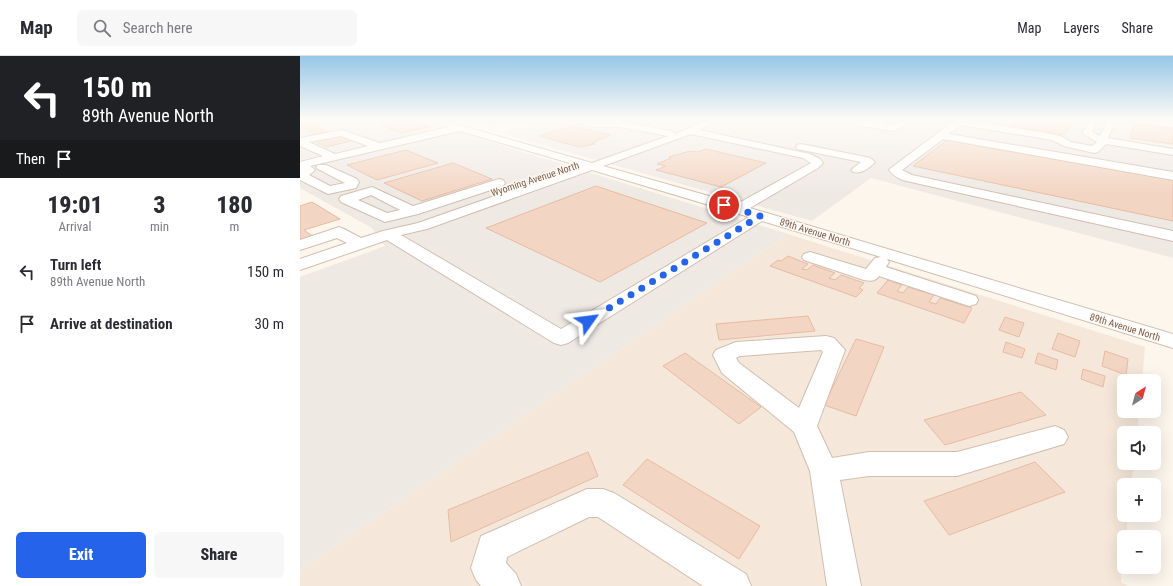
<!DOCTYPE html>
<html lang="en">
<head>
<meta charset="utf-8">
<style>
	:root { --surface:#fff; --page:#f7f7f7; --text:#2b2b33; --muted:#7c7c81; --line:#e1e1e2; --accent:#2563eb }
	body { margin:0; font-family:"Roboto Condensed",sans-serif; background:var(--page); color:var(--text); height:100vh; display:flex; flex-direction:column; font-size:15px; white-space:nowrap }
	* { box-sizing:border-box; margin:0 }
	p { font-size:13px; color:var(--muted) }
	.icon { flex:none; width:22px; height:22px; fill:none; stroke:currentColor; stroke-width:2; stroke-linecap:round; stroke-linejoin:round }
	.map { position:relative; flex:1; overflow:hidden }
	.drawer { display:flex; flex-direction:column; background:var(--surface); width:300px }
	.drawer>* { flex:none }
	.banner { background:#202124; color:#fff; overflow:hidden }
	.needle { width:26px; rotate:36deg }
	.buttons { position:absolute; left:817px; top:318px; display:grid; gap:8px }
	.buttons a { display:grid; place-items:center; width:44px; height:44px; border-radius:6px; background:var(--surface); box-shadow:0 4px 16px #0002; font-size:20px }
	.pin { position:absolute; display:grid; place-items:center; width:34px; height:34px; color:#fff; margin:-17px; border:2px solid #fff; border-radius:50%; box-shadow:0 1px 4px #0007 }
	.me { position:absolute; width:44px; margin:-22px; rotate:59deg; stroke-linejoin:round; filter:drop-shadow(0 0 3px #0008) }
	.turn { display:flex; align-items:center; gap:14px; height:84px; padding:0 16px; font-size:18px }
	.turn .icon { width:52px; height:52px; stroke-width:2.5 }
	.turn b { display:block; font-size:28px; line-height:34px }
	.then { display:flex; align-items:center; height:38px; padding:0 16px; background:#0003; gap:8px; font-size:15px }
	.eta { display:flex; justify-content:space-evenly; align-items:center; height:68px; text-align:center }
	.eta b { font-size:24px; font-weight:800; line-height:28px }
	.cta { display:flex; gap:8px; margin-top:auto; padding:8px 16px }
	.cta a { flex:1; height:46px; border-radius:6px; background:var(--accent); color:#fff; font-size:16px; font-weight:800; line-height:46px; text-align:center }
	.cta a+a { background:var(--page); color:var(--text) }
	ul { padding:0; list-style:none }
	li { display:flex; align-items:center; gap:12px; height:52px; padding:0 16px }
	li div { flex:1 }
	li b { display:block; font-size:15px }
	li em { font-style:normal }
	header { display:flex; align-items:center; gap:24px; box-sizing:border-box; height:56px; padding:0 20px; background:var(--surface); border-bottom:1px solid var(--line) }
	header strong { font-size:19px }
	nav { display:flex; gap:22px; margin-inline-start:auto; font-size:14px }
	.search { width:280px; height:36px; background:var(--page); display:flex; align-items:center; gap:10px; box-sizing:border-box; padding:0 14px; border-radius:6px; color:var(--muted); font-size:15px }
	main { display:flex; flex:1; min-height:0 }
	.map>svg:first-child { display:block }
	.residential { fill:#f5e8da }
	.industrial { fill:#efe9e4 }
	.building { fill:#f3d5c3; stroke:#e6bba3 }
	.lines { fill:none; stroke-linecap:round; stroke-linejoin:round }
	.minor-casing { stroke:#d1beb0; stroke-width:2 }
	.minor { fill:#fff; fill-rule:evenodd }
	.route { stroke:#2563eb; stroke-width:7; stroke-dasharray:0 12.6 }
	.labels { text-anchor:middle; dominant-baseline:central; stroke-width:3; stroke-linejoin:round; paint-order:stroke }
	.far-street-label { font-size:10px; fill:#7a5c4d; stroke:#fffaf3 }
</style>
</head>
<body>
<header>
<strong>Map</strong>
<div class="search"><svg class="icon" aria-label="search" viewBox="0 0 24 24"><circle cx="10" cy="10" r="6"/><path d="M15 15l6 6"/></svg>Search here</div>
<nav><a>Map</a><a>Layers</a><a>Share</a></nav>
</header>
<main>
<section class="drawer">
<div class="banner">
<div class="turn"><svg class="icon" aria-label="left" viewBox="0 0 24 24"><path d="M17 20v-9H6M10 6l-5 5 5 5"/></svg><div><b>150 m</b>89th Avenue North</div></div>
<div class="then">Then<svg class="icon" aria-label="arrive" viewBox="0 0 24 24"><path d="M6 21V4h12l-3 4 3 4H6"/></svg></div>
</div>
<div class="eta">
<div><b>19:01</b><p>Arrival</p></div>
<div><b>3</b><p>min</p></div>
<div><b>180</b><p>m</p></div>
</div>
<ul>
<li><svg class="icon" aria-label="left" viewBox="0 0 24 24"><path d="M17 20v-9H6M10 6l-5 5 5 5"/></svg><div><b>Turn left</b><p>89th Avenue North</p></div><em>150 m</em></li>
<li><svg class="icon" aria-label="arrive" viewBox="0 0 24 24"><path d="M6 21V4h12l-3 4 3 4H6"/></svg><div><b>Arrive at destination</b></div><em>30 m</em></li>
</ul>
<div class="cta"><a>Exit</a><a>Share</a></div>
</section>
<div class="map">
<svg width="873" height="530" viewBox="0 0 873 530">
	<rect width="100%" height="100%" fill="#fdf6ec"/>
	<polygon class="residential" points="488,178 845,291 842,325 824,325 824,355 839,355 837,377 824,377 824,407 834,407 831,429 824,429 824,459 828,459 826,481 824,481 821,526 828,530 0,530 0,514"/>
	<g class="industrial">
		<polygon points="0,64 118,64 144,72 0,104"/>
		<polygon points="251,64 873,64 873,202 571,122 512,165 200,77"/>
		<polygon points="156,75 488,178 0,514 0,221 85,190 72,172 0,132 0,112"/>
	</g>
	<g class="building">
		<polygon points="36,64 58,64 43,67"/>
		<polygon points="177,64 216,64 191,68"/>
		<polygon points="717,64 775,64 765,79 710,71"/>
		<polygon points="108,65 129,71 102,77 82,70"/>
		<polygon points="15,67 27,76 13,78 2,70"/>
		<polygon points="834,68 873,73 873,88 830,82"/>
		<polygon points="273,70 311,79 292,87 295,88 279,91 239,80"/>
		<polygon points="41,79 55,84 26,91 11,83"/>
		<polygon points="647,84 873,124 873,165 613,110"/>
		<polygon points="406,93 466,107 421,131 356,114 366,110 357,108 371,102 369,101 390,95 398,96"/>
		<polygon points="106,94 138,107 77,124 47,109"/>
		<polygon points="153,107 192,123 122,145 84,127"/>
		<polygon points="296,130 407,167 300,226 186,172"/>
		<polygon points="12,146 40,163 4,174 14,181 0,186 0,150"/>
		<polygon points="488,200 508,208 502,213 507,214 513,209 535,217 529,222 535,224 541,219 564,227 559,232 563,234 556,241 470,210 478,204 481,205"/>
		<polygon points="588,224 602,229 597,235 603,237 608,231 634,239 629,246 636,248 640,242 672,252 664,267 577,237"/>
		<polygon points="508,260 515,275 419,284 416,268"/>
		<polygon points="705,261 724,267 719,281 699,274"/>
		<polygon points="758,277 780,285 775,301 752,293"/>
		<polygon points="556,283 584,291 556,360 524,349"/>
		<polygon points="706,286 725,293 722,302 703,296"/>
		<polygon points="805,295 828,303 826,319 802,310"/>
		<polygon points="385,297 461,351 439,368 363,310"/>
		<polygon points="738,297 758,304 756,314 735,307"/>
		<polygon points="783,313 805,320 803,331 781,323"/>
		<polygon points="721,336 746,359 645,389 624,364"/>
		<polygon points="288,396 298,420 151,486 148,454"/>
		<polygon points="347,403 460,470 439,503 323,429"/>
		<polygon points="735,406 765,436 649,479 624,445"/>
	</g>
	<g class="lines">
		<defs>
			<g id="minor">
				<polygon points="71,64 82,64 81,66 71,67"/>
				<path d="M130,64H142L292,107L368,80L319,71H296L274,66L273,64L319,65L371,75L375,78L405,65H411L412,67L399,74L510,98L520,103L523,107L518,112L450,152L873,278V292L587,203L589,206L586,211L676,240L678,244L676,248L669,250L579,220C575,226 570,225 564,224L504,204L502,201L504,198L510,196L566,213L575,202L581,201L462,165L268,287L261,289L254,287L87,184L0,214V203L47,187L37,182L0,194V184L39,171L44,173L61,182L83,175L118,167L280,110L160,75L10,110L15,114L9,119L30,130L45,127L18,113L16,111L18,109H26L57,123L59,126L56,132L28,138L0,124V106L23,100L0,90V82L42,74L80,87L149,71L131,66ZM391,78L503,102L511,107L437,148L303,110ZM41,80L68,90L35,98L9,86ZM292,114L449,161L261,273L101,179L127,173Z"/>
				<polygon points="550,64 568,65 586,64 587,65 584,68 593,69 603,64 613,64 595,75 553,69 550,68 549,66"/>
				<path d="M655,64H666L752,78L763,81L771,86L792,90L797,86L782,77L790,64H798L792,76L800,80L808,64H816L808,82L873,93V99L806,88L798,96L794,97L764,90L752,84L661,69L649,78L873,116V124L643,83L602,114L612,119L873,175V185L611,126C602,124 595,122 589,114L591,112Z"/>
				<polygon points="831,64 873,65 873,71 835,67"/>
				<path d="M501,88L566,101L570,102L575,106C570,112 561,118 553,116L551,114L561,106L497,93L496,91L497,89Z"/>
				<path d="M199,123L203,124L205,127L203,130L118,158L85,166L41,146L39,143L41,140L72,131L113,150ZM71,139L100,154L87,157L58,144Z"/>
				<path d="M526,280L534,282L545,294L517,370L532,402L569,396H657L755,370L764,374L768,381L764,388L657,420H569L540,424L561,530H527L510,415L494,376L422,317L413,299L416,294L436,286ZM521,294L523,296L499,352L439,307L436,302L440,300Z"/>
				<polygon points="287,433 303,433 314,437 446,518 451,530 403,530 298,461 289,461 207,501 206,507 216,518 221,530 181,530 176,524 171,512 181,480"/>
			</g>
		</defs>
		<use href="#minor" class="minor-casing"/>
		<use href="#minor" class="minor"/>
	</g>
	<linearGradient id="sky" x2="0" y2="1"><stop stop-color="#97c7e8"/><stop offset="0.46" stop-color="#fefbf6"/><stop offset="1" stop-color="#fefbf6" stop-opacity="0"/></linearGradient>
	<rect width="873" height="138" fill="url(#sky)"/>
	<g class="lines">
		<polyline class="route" points="288,265 460,160 424,149"/>
	</g>
	<g class="labels">
		<g class="far-street-label">
			<text transform="translate(235 123) rotate(-18)">Wyoming Avenue North</text>
			<text transform="translate(515 176) rotate(17)">89th Avenue North</text>
			<text transform="translate(825 271) rotate(17)">89th Avenue North</text>
		</g>
	</g>
</svg>
<div class="buttons">
<a><svg class="needle" viewBox="-14 -14 28 28"><path d="M0-13l5 13h-10z" fill="#e53935"/><path d="M0 13l5-13h-10z" fill="#7c7c81"/></svg></a>
<a><svg class="icon" aria-label="sound" viewBox="0 0 24 24"><path d="M4 9h4l5-4v14l-5-4H4zM17 9q2 3 0 6"/></svg></a>
<a>+</a>
<a>−</a>
</div>
<div class="pin" style="left:424px;top:149px;background:#d93025"><svg class="icon" aria-label="arrive" viewBox="0 0 24 24"><path d="M6 21V4h12l-3 4 3 4H6"/></svg></div>
<svg class="me" style="left:288px;top:265px" viewBox="-20 -20 40 40"><path d="M0-17L14 15 0 8-14 15z" fill="#2563eb" stroke="#fff" stroke-width="4"/></svg>
</div>
</main>
</body>
</html>
